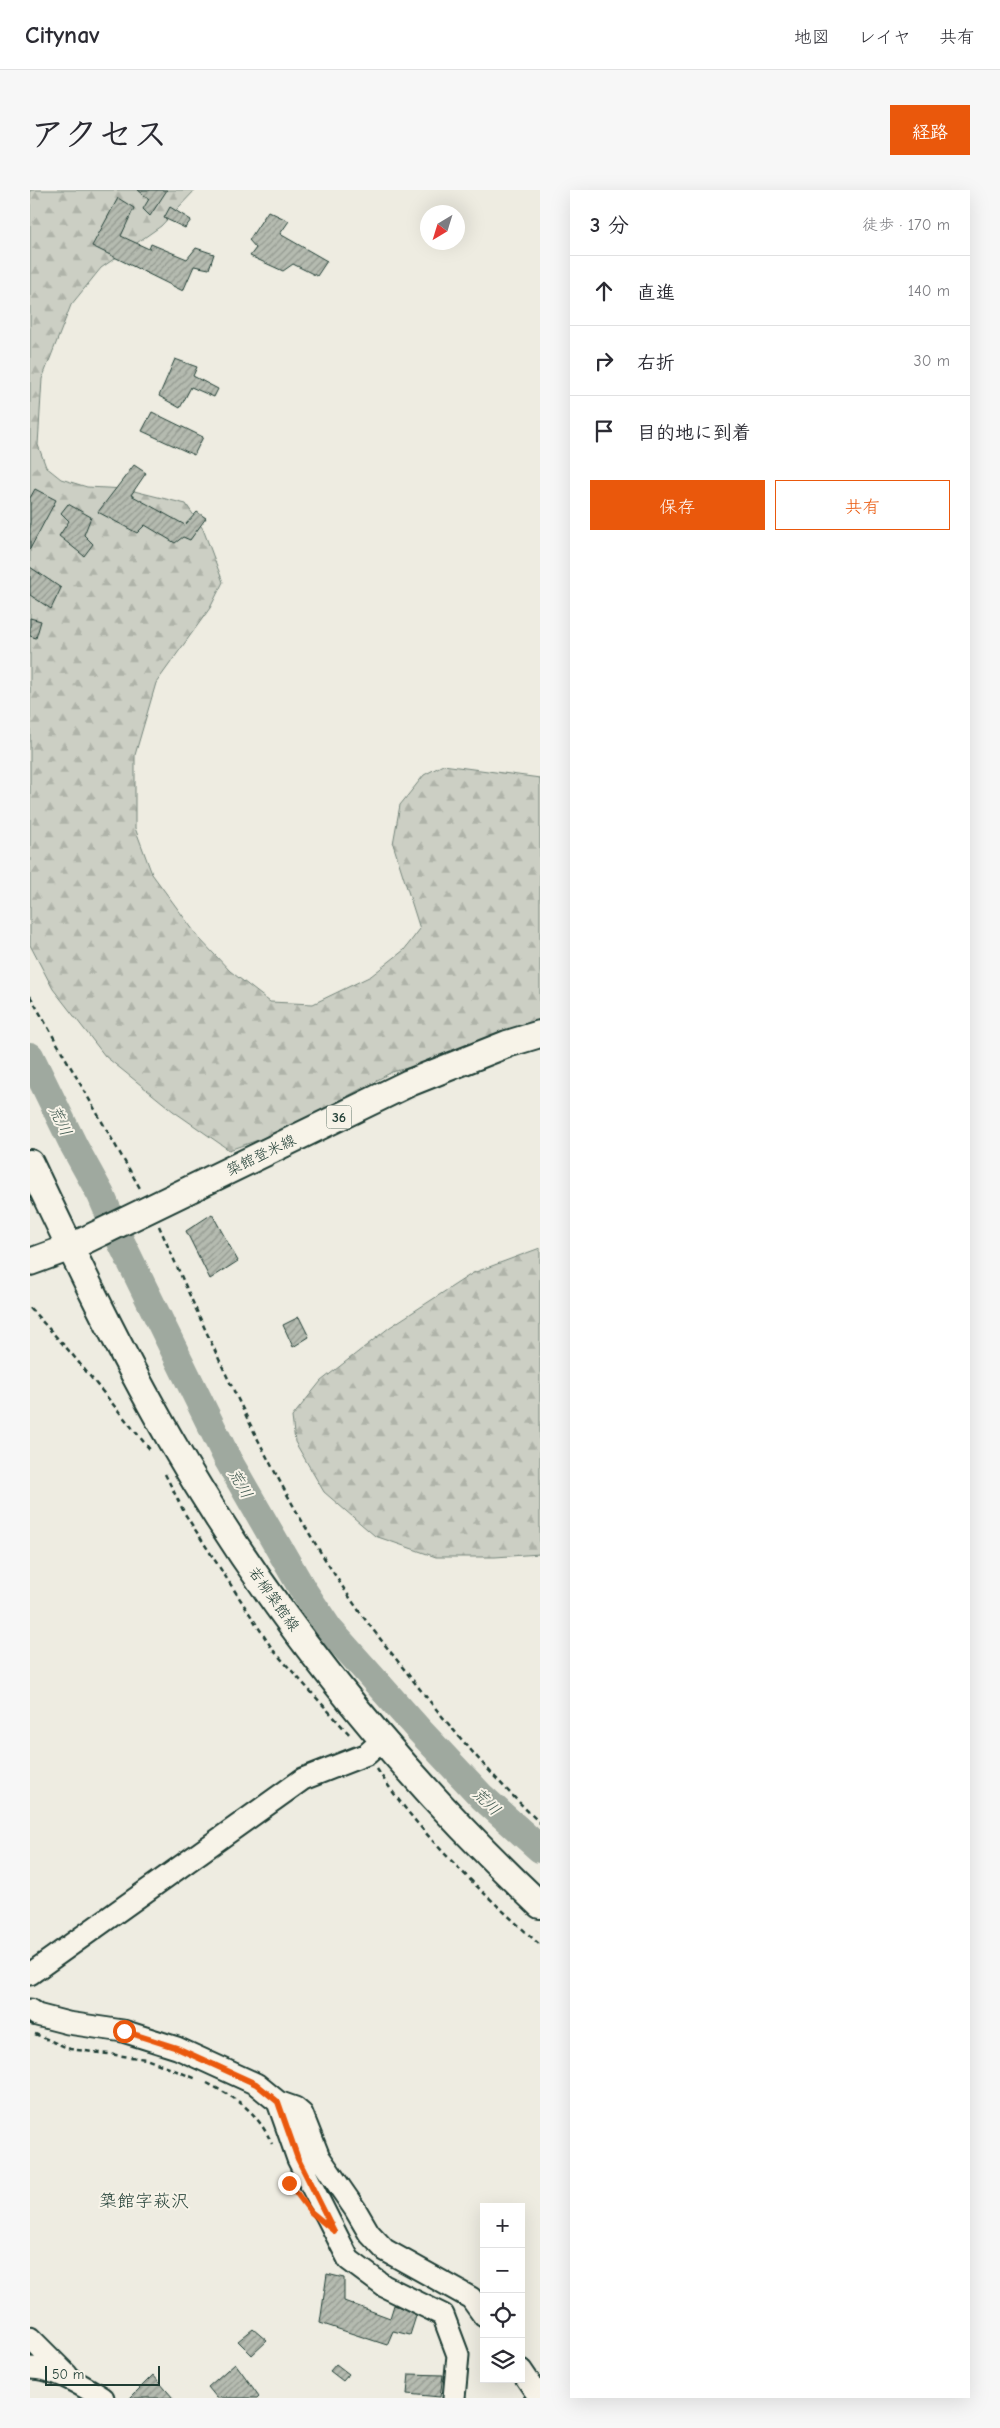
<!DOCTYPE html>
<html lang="ja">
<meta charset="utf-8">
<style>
:root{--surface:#fff;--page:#f7f7f7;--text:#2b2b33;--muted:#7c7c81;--line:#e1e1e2;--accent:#ea580c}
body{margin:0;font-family:"Comic Neue","Klee One",sans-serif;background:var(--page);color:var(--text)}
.controls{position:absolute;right:15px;bottom:15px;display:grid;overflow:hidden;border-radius:0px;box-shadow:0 5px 20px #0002}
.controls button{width:45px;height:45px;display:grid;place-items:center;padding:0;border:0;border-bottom:1px solid var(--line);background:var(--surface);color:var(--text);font:25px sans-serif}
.compass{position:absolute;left:390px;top:15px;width:45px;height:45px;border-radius:50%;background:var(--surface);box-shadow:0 5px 20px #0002;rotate:218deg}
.scale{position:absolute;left:15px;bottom:12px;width:115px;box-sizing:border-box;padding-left:5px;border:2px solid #1f3d34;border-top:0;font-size:14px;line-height:18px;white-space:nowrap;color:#1f3d34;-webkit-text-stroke:4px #f7f3e8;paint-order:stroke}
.stop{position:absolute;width:15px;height:15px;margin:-11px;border:4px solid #ea580c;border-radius:50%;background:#fff}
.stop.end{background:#ea580c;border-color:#fff;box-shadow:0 1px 5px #0008}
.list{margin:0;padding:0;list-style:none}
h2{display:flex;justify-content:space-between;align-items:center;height:65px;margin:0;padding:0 20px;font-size:21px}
h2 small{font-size:16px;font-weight:400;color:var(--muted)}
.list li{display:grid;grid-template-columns:32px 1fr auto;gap:15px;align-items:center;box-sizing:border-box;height:70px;padding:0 20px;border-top:1px solid var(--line)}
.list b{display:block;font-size:19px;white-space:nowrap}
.list em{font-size:16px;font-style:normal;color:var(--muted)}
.actions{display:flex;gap:10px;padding:15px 20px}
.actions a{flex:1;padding:11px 0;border:1px solid var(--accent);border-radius:0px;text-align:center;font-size:18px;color:var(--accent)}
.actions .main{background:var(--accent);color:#fff}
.icon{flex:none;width:28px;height:28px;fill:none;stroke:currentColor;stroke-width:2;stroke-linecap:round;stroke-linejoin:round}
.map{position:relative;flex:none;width:510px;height:2208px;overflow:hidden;border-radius:0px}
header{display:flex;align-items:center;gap:30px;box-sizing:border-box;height:70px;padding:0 25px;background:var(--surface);border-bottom:1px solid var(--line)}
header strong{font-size:24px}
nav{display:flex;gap:28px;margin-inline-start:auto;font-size:18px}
.intro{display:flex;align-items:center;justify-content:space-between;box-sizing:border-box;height:120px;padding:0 30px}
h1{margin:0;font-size:35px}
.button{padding:12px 22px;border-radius:0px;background:var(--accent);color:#fff;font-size:18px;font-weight:700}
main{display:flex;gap:30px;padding:0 30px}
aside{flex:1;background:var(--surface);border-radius:0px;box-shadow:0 5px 20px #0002}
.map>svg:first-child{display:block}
</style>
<header>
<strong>Citynav</strong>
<nav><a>地図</a><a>レイヤ</a><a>共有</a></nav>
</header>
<div class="intro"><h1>アクセス</h1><a class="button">経路</a></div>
<main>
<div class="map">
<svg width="510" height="2208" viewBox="0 0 510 2208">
<defs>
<pattern id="forest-firs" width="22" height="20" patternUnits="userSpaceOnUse" patternTransform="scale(1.25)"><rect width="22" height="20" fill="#cccfc4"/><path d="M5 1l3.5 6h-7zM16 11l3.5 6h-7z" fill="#afb3a9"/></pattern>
<pattern id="building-hatch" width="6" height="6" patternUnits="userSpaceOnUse" patternTransform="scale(1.25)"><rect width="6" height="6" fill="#b5bbb0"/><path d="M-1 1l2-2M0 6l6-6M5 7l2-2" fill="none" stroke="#939990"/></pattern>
</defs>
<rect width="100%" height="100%" fill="#eeece1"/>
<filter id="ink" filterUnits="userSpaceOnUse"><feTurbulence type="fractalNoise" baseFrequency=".02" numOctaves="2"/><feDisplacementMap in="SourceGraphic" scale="10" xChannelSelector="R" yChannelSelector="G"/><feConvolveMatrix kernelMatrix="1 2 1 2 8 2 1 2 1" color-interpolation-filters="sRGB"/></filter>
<g filter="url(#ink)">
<path fill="url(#forest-firs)" stroke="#76867c" d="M 0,0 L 165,0 L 131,36 L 71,78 L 41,115 L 12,189 L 8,255 L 16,277 L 31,289 L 57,297 L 96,299 L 156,314 L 173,339 L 193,392 L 180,418 L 126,493 L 105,565 L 105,638 L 122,684 L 169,748 L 200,781 L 240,812 L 283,814 L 341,786 L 374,760 L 390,739 L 363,654 L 370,615 L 394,585 L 413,575 L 510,588 L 510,834 L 408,870 L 362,882 L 292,920 L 231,949 L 199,960 L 143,921 L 75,866 L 23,799 L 0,755 Z
M 510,1058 L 510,1364 L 465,1367 L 406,1367 L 345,1346 L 294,1302 L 265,1252 L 262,1227 L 291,1191 L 360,1137 L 443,1083 Z"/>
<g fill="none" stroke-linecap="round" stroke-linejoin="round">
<path stroke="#9fa99f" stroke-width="28" d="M 0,866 L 44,956 L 71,1005 L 91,1052 L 198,1270 L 273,1400 L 299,1439 L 389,1540 L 452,1607 L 510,1659"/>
</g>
<path fill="url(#building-hatch)" stroke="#1f3d34" d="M 108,0 L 137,0 L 120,26 L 113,19 L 119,9 Z
M 88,8 L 104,18 L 91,46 L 119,59 L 121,54 L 157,69 L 166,58 L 184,64 L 179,79 L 164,76 L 153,101 L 62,56 Z
M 140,17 L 161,30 L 155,38 L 134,28 Z
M 238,21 L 259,31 L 250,44 L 297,71 L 287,86 L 263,74 L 253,81 L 220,66 L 226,58 L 219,50 Z
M 145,169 L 167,177 L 163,186 L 188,199 L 184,207 L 161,197 L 150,218 L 129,206 Z
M 122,222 L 173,247 L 164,265 L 112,241 Z
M 104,275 L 116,283 L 101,305 L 155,335 L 167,322 L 176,328 L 160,350 L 153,347 L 145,353 L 115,335 L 107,343 L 68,322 Z
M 5,299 L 26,310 L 0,359 L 0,308 Z
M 38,314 L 61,327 L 54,345 L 63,354 L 54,366 L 29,346 L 39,331 L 31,323 Z
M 0,377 L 31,398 L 21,419 L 0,405 Z
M 0,428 L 11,431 L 6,448 L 0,446 Z
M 182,1024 L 208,1071 L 180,1089 L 156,1041 Z
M 269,1127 L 279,1147 L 263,1157 L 253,1135 Z
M 297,2084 L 314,2088 L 314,2111 L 360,2128 L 364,2115 L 387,2123 L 380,2145 L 363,2141 L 357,2155 L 290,2133 Z
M 223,2139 L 237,2151 L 222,2165 L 208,2151 Z
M 205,2173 L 229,2206 L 227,2208 L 187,2208 L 178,2197 Z
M 306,2174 L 319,2184 L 313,2191 L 300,2181 Z
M 379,2184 L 413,2185 L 410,2207 L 377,2204 Z
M 123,2185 L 143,2208 L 100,2208 Z"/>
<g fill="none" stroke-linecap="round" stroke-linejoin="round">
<defs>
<path id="minor" d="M 0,1784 L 273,1589 L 337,1564 L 353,1550
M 0,1820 L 7,1825 L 38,1833 L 93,1841 L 147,1858 L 226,1894 L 248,1912 L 265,1918 L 272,1924 L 289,1967 L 325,2019 L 339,2043 L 355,2060 L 441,2108 L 454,2126
M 248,1912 L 268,1969 L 319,2070 L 354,2096 L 413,2125 L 428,2165 L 424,2208
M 0,2148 L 37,2185
M 0,2178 C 26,2178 51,2195 73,2208
M 491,2180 L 510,2208"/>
<path id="major" d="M 0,973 C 44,1066 89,1160 140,1249 C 239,1421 366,1579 510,1715
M 0,1072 L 41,1057 L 379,893 L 477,854 L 510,844"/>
</defs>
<use href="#minor" stroke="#1f3d34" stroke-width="25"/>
<use href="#major" stroke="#1f3d34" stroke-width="30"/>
<path stroke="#1f3d34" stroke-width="2.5" stroke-dasharray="5 4" stroke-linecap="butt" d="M 0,806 L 111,1000
M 129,1036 C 187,1167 246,1302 329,1421 C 342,1439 356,1456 370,1474 C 414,1530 459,1584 510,1633
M 0,1118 L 41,1163 L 122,1262
M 135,1284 L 155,1324 L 243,1460 L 320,1545
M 347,1579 C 391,1647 451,1701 510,1755
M 5,1844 L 40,1859 L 116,1869 L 167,1889
M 177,1893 C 208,1909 227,1921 242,1954"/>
<use href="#minor" stroke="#f7f3e8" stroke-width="21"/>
<use href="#major" stroke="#f7f3e8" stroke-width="26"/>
</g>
</g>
<g fill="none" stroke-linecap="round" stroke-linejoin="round" filter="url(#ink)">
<path stroke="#ea580c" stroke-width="6" d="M 94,1841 L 147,1858 L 226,1894 L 248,1912 L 268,1969 L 304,2041 L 281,2022 L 259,1993"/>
</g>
<g text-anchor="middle" stroke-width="4" stroke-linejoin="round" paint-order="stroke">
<rect fill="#f7f3e8" stroke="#60746a" stroke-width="1" x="296.5" y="915.5" width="25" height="23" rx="4"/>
<g font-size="14" font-weight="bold" fill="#1f3d34">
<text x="309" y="932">36</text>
</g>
<g font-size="15" fill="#1f3d34" stroke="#f7f3e8">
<text transform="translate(231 965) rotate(-26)" y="5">築館登米線</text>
<text transform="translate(244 1409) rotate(54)" y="5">若柳築館線</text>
</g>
<g font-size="16" font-style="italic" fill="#3f584f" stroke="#f7f3e8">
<text transform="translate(31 930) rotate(64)" y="6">荒川</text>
<text transform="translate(211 1293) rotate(60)" y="6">荒川</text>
<text transform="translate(457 1611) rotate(44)" y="6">荒川</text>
</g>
<g font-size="18" fill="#1f3d34" stroke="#f7f3e8">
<text x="114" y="2017">築館字萩沢</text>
</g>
</g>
</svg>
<div class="controls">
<button>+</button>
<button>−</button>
<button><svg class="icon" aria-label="locate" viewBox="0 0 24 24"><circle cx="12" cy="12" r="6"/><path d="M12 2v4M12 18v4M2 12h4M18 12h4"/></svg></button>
<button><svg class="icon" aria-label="layers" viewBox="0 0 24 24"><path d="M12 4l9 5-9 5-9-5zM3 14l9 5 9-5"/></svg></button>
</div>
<svg class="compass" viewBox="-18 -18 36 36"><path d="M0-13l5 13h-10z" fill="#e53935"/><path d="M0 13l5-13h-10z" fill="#7c7c81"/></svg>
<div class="scale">50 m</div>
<div class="stop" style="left:94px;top:1841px"></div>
<div class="stop end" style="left:259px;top:1993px"></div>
</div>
<aside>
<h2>3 分<small>徒歩 · 170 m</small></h2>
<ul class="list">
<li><svg class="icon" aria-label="ahead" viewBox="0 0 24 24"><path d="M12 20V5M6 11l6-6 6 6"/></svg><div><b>直進</b></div><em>140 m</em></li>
<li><svg class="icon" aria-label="right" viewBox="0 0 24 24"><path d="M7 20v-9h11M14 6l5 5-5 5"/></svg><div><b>右折</b></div><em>30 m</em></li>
<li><svg class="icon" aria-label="arrive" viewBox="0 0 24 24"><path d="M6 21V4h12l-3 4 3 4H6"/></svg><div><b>目的地に到着</b></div></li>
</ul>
<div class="actions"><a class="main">保存</a><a>共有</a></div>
</aside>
</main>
